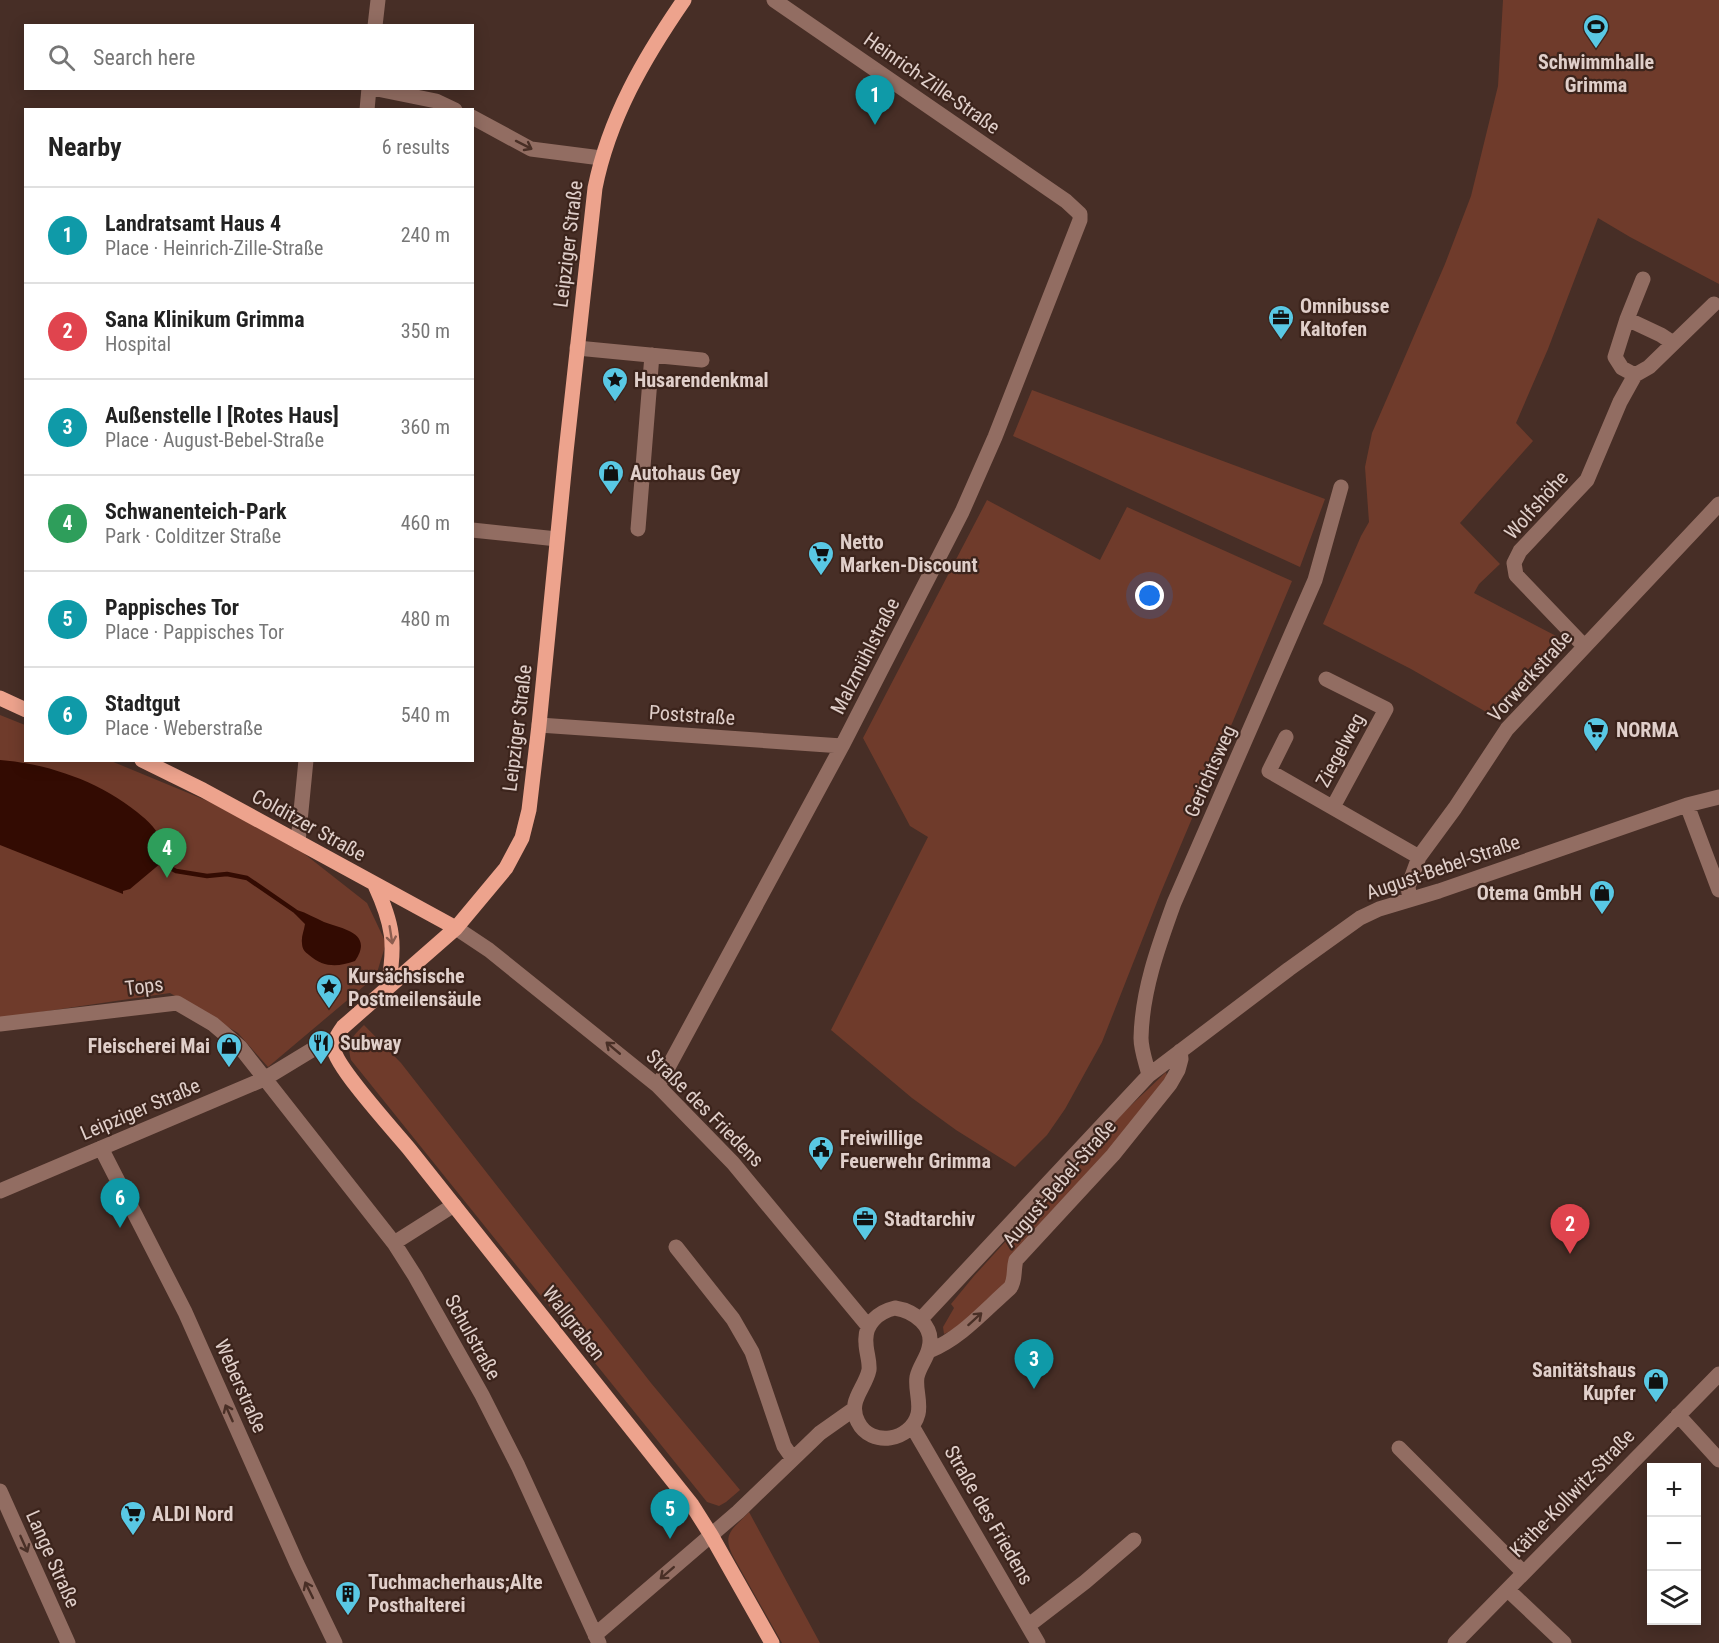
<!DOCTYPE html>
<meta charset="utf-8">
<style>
:root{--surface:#fff;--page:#f6f6f6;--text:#222;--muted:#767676;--line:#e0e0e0;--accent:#3b6d79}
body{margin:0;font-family:"Roboto Condensed",sans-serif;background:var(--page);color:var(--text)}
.controls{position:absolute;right:18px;bottom:18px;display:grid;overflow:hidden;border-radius:0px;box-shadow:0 3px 15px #0003}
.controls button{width:54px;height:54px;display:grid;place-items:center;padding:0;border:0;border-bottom:2px solid var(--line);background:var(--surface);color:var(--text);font:30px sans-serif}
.you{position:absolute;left:1150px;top:596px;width:21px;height:21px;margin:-15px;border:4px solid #fff;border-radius:50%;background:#1a73e8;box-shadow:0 0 0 9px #1a73e833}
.badge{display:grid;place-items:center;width:39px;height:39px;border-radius:50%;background:var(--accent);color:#fff;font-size:20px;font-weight:700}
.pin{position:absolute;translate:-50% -50px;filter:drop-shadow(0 2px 3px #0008)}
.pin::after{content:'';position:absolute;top:32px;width:21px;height:18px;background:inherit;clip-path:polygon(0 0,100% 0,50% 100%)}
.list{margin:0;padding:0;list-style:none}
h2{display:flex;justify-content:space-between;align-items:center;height:78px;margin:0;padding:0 24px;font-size:26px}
h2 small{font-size:20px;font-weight:400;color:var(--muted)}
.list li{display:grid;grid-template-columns:39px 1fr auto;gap:18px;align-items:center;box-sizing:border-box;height:96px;padding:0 24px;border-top:2px solid var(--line)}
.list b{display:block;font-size:22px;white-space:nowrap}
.list p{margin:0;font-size:20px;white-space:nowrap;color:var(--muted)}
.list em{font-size:20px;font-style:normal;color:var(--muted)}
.icon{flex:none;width:33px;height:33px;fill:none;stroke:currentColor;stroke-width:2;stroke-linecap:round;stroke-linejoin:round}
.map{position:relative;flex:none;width:1719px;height:1643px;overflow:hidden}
.search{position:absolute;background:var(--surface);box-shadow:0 3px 15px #0003;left:24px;top:24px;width:450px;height:66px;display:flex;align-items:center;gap:15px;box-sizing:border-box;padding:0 21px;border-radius:0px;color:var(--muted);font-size:22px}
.panel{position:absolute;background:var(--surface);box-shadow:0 3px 15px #0003;left:24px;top:108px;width:450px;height:654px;border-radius:0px}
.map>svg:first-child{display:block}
</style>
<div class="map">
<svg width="1719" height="1643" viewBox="0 0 1719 1643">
<rect width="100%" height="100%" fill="#472e26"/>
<path fill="#6f3b2b" d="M 1503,0 L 1719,0 L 1719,284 L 1630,237 L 1598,218 L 1548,349 L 1516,423 L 1533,441 L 1460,523 L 1500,564 L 1479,584 L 1474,593 L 1558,637 L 1488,713 L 1411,669 L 1323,624 L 1361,536 L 1369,522 L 1365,467 L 1372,433 L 1445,264 L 1471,196 L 1498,86 Z
M 1032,390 L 1325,499 L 1300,567 L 1013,436 Z
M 987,500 L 1100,560 L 1127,507 L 1292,581 L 1161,892 L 1102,1042 L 1065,1109 L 1047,1135 L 1015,1167 L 956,1130 L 912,1098 L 831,1030 L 928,837 L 910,826 L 863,738 Z
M 0,715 L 25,725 L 26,760 L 111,761 L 210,802 L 302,852 L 367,903 L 386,943 L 376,976 L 268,1067 L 238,1033 L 170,993 L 0,1018 Z
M 364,1025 L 401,1063 L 651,1383 L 740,1490 L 726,1502 L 719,1506 L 707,1502 L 351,1060 C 346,1042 352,1037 364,1025 Z
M 1166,1072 L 1167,1076 L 1128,1128 L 1008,1261 L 1008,1282 L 955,1329 L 944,1334 L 943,1327 L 954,1308 L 951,1304 L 974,1276 L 1123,1113 Z
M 749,1512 L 820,1643 L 782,1643 L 734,1558 C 721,1534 732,1530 749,1512 Z"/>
<path fill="#330b02" d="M 0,760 C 49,764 98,781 137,812 C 147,820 160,831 162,845 C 163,850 162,857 161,863 L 130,889 L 123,891 L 123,894 L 0,845 Z
M 297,910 C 307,913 315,918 324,922 C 343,929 374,933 355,961 C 338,967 324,968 309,955 C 305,952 302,949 302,943 C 301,937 304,931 305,924 L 294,913 Z"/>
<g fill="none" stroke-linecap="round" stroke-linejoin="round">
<path stroke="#330b02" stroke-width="4.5" d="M 161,863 L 176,871 L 207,876 L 227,874 L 247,878 L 295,911"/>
<path stroke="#926d62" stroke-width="15" d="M 375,26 L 378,0
M 372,88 L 436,101 L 455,110
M 367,110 L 369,88
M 472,117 L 531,149 L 601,158
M 1627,319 L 1643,279
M 577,348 L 702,360
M 1635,375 L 1622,368 L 1615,357 L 1627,319 L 1661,335 L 1673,343
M 638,529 L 652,355
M 472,530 L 557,539
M 1584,646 L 1516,575 L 1514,563 L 1520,551 L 1587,480 L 1620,402 L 1635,375 L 1649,367 L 1714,304
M 1326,679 L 1386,709 L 1333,807
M 539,725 L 842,746
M 1286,737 L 1269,771 L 1419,857
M 1687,805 L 1719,890
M 298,842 L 306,760
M 1410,899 L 1408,887 L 1419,857 L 1455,808 L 1507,729 L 1719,504
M 456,928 L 489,950 L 658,1086 L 733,1163 L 868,1326
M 0,1024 L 177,1003 L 213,1024 L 240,1047 L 394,1243 L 415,1276 L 482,1395 L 518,1466 L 599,1643
M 1149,1075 C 1146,1063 1141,1050 1141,1038 C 1142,991 1158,947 1174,903 L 1315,580 L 1341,487
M 658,1086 L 842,746 L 962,512 L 995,437 L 1080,220 L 1080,214 L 1066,201 L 774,0
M 101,1148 L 185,1312 L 297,1564 L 335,1643
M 0,1191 L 264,1079 L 320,1045 L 335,1040
M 394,1243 L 454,1205
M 676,1247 L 733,1319 L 752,1352 L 784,1446 L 793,1459
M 895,1308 C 914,1311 935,1326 929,1348 C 927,1358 919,1367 917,1377 C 915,1389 921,1402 918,1414 C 911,1441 871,1448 858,1422 C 847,1401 865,1389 869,1370 C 870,1361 866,1352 866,1343 C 864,1324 878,1312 895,1308 Z
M 921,1319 L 1149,1075 L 1289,969 L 1360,918 L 1379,909 L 1439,891 L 1687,805 L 1719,797
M 929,1351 C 960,1339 985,1310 1010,1288 C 1016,1280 1013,1270 1016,1260 L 1113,1155 L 1170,1084 L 1178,1070 L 1181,1059 L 1180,1051
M 1678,1415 L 1719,1460
M 912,1426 L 1038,1643
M 1399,1448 L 1524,1573
M 0,1491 L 68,1643
M 1508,1590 L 1564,1643
M 1029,1625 L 1085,1582 L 1134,1540
M 595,1635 L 738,1512 L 820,1433 L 854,1409
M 1455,1643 L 1719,1374"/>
<path stroke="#eda38d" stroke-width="15" d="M 684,0 C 644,58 609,118 595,188 L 566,452 L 539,725 L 529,810 L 522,838 L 506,868 L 456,928 L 343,1027 C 338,1034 334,1040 334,1049 C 335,1066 396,1133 410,1150 L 692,1505 L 711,1535 L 772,1643
M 0,698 L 26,710
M 142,760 L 203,790 L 456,928
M 375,885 C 393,924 396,944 388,986"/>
</g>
<defs><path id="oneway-shaft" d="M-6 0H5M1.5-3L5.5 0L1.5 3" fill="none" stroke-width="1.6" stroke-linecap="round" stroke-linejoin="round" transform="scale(1.5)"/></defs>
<g stroke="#492f26">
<use href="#oneway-shaft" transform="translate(524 145) rotate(27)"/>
<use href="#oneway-shaft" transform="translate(613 1048) rotate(-140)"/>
<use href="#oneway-shaft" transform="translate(975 1319) rotate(-42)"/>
<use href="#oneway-shaft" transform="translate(229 1413) rotate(-114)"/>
<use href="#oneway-shaft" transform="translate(24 1544) rotate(66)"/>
<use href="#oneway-shaft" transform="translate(667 1573) rotate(139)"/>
<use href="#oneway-shaft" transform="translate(309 1590) rotate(-116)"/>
</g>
<use stroke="#8c5d4f" href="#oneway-shaft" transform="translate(391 935) rotate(81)"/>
<defs>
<symbol id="stadium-pin" viewBox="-11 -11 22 30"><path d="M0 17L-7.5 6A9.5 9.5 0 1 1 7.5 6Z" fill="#59c8e4" stroke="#3c241c"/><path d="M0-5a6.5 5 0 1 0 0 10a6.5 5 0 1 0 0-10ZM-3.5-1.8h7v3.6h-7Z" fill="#111"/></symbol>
<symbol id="office-pin" viewBox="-11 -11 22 30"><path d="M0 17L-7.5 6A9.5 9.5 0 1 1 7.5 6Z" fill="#59c8e4" stroke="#3c241c"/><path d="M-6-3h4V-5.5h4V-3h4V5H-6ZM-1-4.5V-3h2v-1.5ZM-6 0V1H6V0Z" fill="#111"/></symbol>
<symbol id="sight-pin" viewBox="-11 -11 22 30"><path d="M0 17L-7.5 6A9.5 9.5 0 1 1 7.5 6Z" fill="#59c8e4" stroke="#3c241c"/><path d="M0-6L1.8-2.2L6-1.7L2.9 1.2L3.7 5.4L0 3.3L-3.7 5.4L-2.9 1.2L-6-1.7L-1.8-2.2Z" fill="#111"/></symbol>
<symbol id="shop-pin" viewBox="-11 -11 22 30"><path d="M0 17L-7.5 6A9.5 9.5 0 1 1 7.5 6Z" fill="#59c8e4" stroke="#3c241c"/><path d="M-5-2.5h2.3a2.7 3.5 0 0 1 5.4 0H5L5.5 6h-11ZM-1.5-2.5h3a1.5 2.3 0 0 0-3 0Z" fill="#111"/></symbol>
<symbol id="supermarket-pin" viewBox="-11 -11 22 30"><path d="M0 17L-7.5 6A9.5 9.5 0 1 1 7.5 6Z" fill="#59c8e4" stroke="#3c241c"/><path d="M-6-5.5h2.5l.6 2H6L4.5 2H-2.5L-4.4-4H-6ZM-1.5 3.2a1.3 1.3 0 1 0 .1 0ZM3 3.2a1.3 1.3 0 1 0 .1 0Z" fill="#111"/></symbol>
<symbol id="restaurant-pin" viewBox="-11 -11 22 30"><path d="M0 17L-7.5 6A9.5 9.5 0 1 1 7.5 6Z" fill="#59c8e4" stroke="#3c241c"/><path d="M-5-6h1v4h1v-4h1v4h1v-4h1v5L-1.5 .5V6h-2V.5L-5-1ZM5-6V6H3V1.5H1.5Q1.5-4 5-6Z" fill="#111"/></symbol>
<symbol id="civic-pin" viewBox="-11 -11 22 30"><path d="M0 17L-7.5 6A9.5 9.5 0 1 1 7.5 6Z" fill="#59c8e4" stroke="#3c241c"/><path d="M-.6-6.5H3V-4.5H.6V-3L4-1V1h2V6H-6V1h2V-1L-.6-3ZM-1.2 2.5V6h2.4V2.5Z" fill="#111"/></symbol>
<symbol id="building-pin" viewBox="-11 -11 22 30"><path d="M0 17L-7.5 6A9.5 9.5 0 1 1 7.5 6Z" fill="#59c8e4" stroke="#3c241c"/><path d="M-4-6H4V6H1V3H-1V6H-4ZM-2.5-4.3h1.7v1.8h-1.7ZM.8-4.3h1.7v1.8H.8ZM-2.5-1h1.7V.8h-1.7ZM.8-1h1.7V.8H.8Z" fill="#111"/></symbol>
</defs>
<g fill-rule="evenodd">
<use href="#stadium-pin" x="1581" y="12" width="30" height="40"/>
<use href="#office-pin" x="1266" y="303" width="30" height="40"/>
<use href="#sight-pin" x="600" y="365" width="30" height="40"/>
<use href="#shop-pin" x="596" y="458" width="30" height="40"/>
<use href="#supermarket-pin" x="806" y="539" width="30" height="40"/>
<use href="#supermarket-pin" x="1581" y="715" width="30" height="40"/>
<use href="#shop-pin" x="1587" y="878" width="30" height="40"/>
<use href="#sight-pin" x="314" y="972" width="30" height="40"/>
<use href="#restaurant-pin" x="306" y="1028" width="30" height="40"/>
<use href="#shop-pin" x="214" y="1031" width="30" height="40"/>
<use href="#civic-pin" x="806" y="1134" width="30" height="40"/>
<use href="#office-pin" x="850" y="1204" width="30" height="40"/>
<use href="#shop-pin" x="1641" y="1366" width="30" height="40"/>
<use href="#supermarket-pin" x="118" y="1499" width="30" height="40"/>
<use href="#building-pin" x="333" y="1579" width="30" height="40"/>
</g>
<g text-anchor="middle" stroke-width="4.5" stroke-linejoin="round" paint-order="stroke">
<g font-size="20" font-weight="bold" fill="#e0cfca" stroke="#3c241c" text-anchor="start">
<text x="1596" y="69" text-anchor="middle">Schwimmhalle<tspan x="1596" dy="23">Grimma</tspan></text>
<text x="1300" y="313">Omnibusse<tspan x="1300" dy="23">Kaltofen</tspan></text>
<text x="634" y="387">Husarendenkmal</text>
<text x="630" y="480">Autohaus Gey</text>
<text x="840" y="549">Netto<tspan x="840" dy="23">Marken-Discount</tspan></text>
<text x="1616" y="737">NORMA</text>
<text x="1582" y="900" text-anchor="end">Otema GmbH</text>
<text x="348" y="983">Kursächsische<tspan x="348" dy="23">Postmeilensäule</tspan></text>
<text x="340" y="1050">Subway</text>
<text x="210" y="1053" text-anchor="end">Fleischerei Mai</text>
<text x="840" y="1145">Freiwillige<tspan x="840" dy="23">Feuerwehr Grimma</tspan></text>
<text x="884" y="1226">Stadtarchiv</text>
<text x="1636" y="1377" text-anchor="end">Sanitätshaus<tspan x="1636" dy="23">Kupfer</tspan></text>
<text x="152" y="1521">ALDI Nord</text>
<text x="368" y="1589">Tuchmacherhaus;Alte<tspan x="368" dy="23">Posthalterei</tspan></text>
</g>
<g font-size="20" fill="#e0cfca" stroke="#3c241c">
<text transform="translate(932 83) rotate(35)" y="7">Heinrich-Zille-Straße</text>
<text transform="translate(568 244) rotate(-83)" y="7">Leipziger Straße</text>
<text transform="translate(1536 505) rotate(-48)" y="7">Wolfshöhe</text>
<text transform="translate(865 656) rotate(-63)" y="7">Malzmühlstraße</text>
<text transform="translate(1530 676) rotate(-48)" y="7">Vorwerkstraße</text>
<text transform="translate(692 715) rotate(4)" y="7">Poststraße</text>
<text transform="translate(517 728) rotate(-83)" y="7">Leipziger Straße</text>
<text transform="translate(1340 750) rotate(-62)" y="7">Ziegelweg</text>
<text transform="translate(1210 771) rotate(-66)" y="7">Gerichtsweg</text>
<text transform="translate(309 825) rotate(29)" y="7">Colditzer Straße</text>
<text transform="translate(1443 867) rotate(-19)" y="7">August-Bebel-Straße</text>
<text transform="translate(144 986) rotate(-7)" y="7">Tops</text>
<text transform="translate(705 1108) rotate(45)" y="7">Straße des Friedens</text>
<text transform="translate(140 1109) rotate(-23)" y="7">Leipziger Straße</text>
<text transform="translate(1059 1183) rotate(-49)" y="7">August-Bebel-Straße</text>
<text transform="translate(574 1323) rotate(52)" y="7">Wallgraben</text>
<text transform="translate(473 1337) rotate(61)" y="7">Schulstraße</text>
<text transform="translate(241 1386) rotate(66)" y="7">Weberstraße</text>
<text transform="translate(1572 1493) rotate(-46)" y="7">Käthe-Kollwitz-Straße</text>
<text transform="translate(989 1515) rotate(60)" y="7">Straße des Friedens</text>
<text transform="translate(53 1559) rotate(66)" y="7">Lange Straße</text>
</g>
</g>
</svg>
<div class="controls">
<button>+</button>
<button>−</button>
<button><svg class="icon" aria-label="layers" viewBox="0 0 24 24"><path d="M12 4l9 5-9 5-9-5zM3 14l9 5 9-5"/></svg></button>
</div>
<div class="you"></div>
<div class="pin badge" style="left:875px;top:125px;background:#0f9aa8">1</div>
<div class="pin badge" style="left:1570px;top:1254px;background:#e0444e">2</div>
<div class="pin badge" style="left:1034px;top:1389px;background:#0f9aa8">3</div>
<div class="pin badge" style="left:167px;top:878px;background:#2e9e5b">4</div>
<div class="pin badge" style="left:670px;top:1539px;background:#0f9aa8">5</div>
<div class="pin badge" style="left:120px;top:1228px;background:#0f9aa8">6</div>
<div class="search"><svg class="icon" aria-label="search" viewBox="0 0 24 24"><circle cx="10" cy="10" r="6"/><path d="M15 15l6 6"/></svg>Search here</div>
<section class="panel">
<h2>Nearby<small>6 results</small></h2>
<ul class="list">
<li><span class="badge" style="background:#0f9aa8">1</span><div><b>Landratsamt Haus 4</b><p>Place · Heinrich-Zille-Straße</p></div><em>240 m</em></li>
<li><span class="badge" style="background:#e0444e">2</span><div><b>Sana Klinikum Grimma</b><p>Hospital</p></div><em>350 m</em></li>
<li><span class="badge" style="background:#0f9aa8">3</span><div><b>Außenstelle l [Rotes Haus]</b><p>Place · August-Bebel-Straße</p></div><em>360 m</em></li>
<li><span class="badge" style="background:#2e9e5b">4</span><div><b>Schwanenteich-Park</b><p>Park · Colditzer Straße</p></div><em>460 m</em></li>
<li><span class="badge" style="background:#0f9aa8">5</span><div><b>Pappisches Tor</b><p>Place · Pappisches Tor</p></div><em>480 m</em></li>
<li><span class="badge" style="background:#0f9aa8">6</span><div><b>Stadtgut</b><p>Place · Weberstraße</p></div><em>540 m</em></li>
</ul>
</section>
</div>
